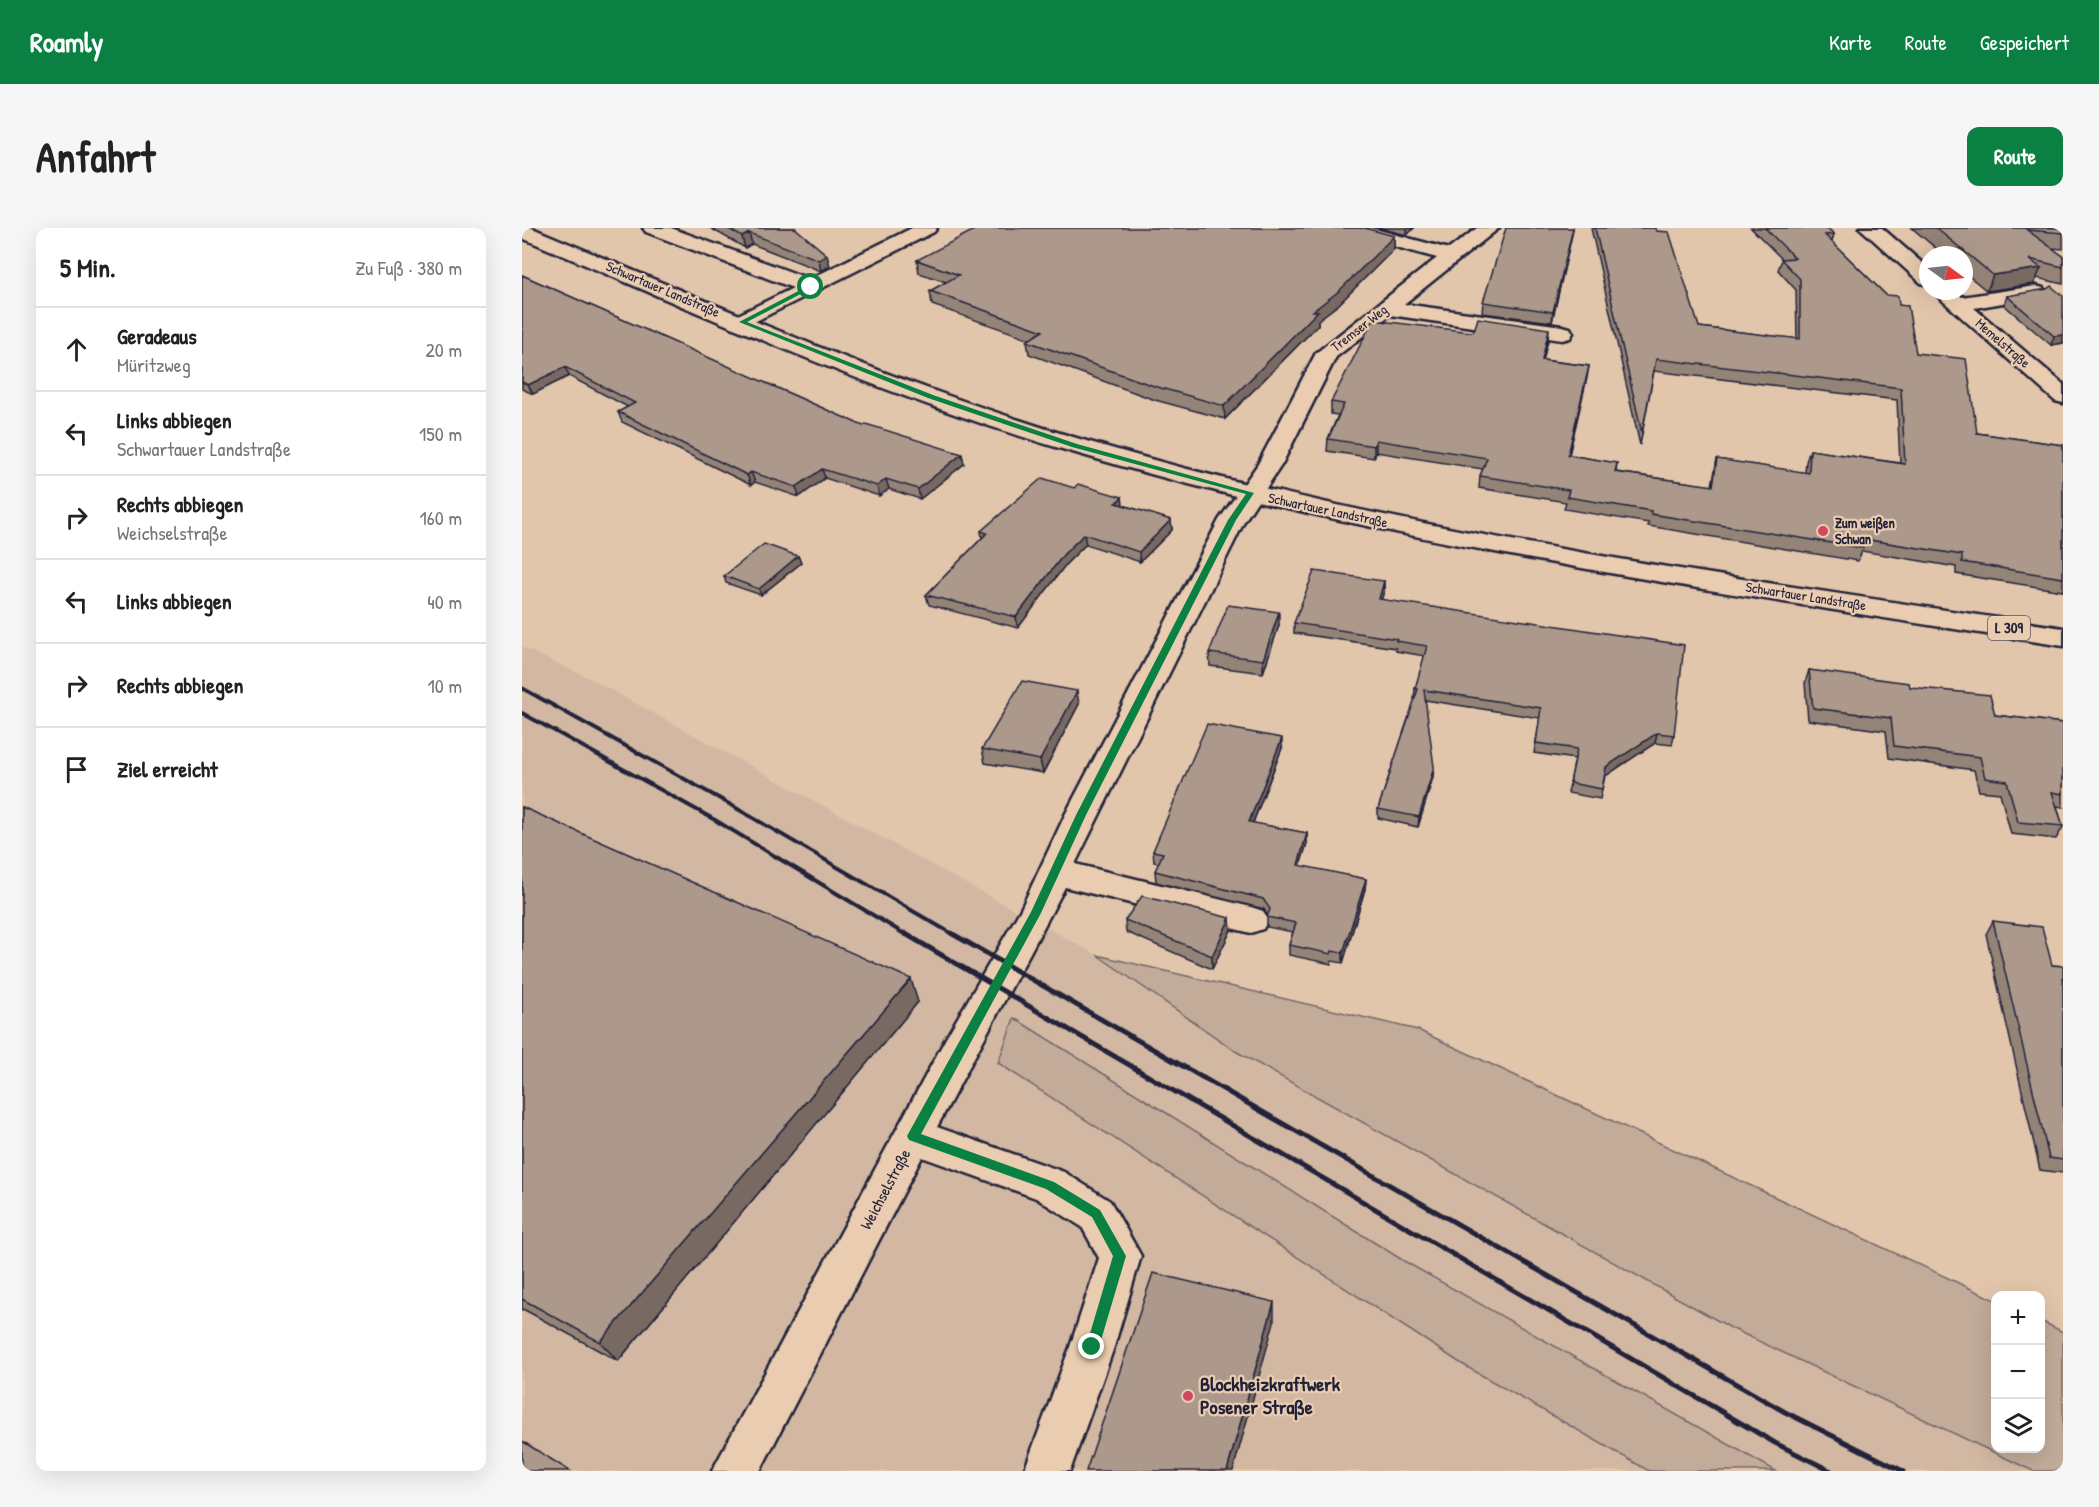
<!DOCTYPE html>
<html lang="de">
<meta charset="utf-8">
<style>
:root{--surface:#fff;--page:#f6f6f6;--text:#222;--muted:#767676;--line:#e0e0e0;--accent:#0b8043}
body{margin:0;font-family:"Patrick Hand",sans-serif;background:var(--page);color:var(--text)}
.controls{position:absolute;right:18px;bottom:18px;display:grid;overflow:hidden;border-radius:12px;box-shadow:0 6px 24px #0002}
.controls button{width:54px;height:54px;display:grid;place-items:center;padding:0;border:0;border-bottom:2px solid var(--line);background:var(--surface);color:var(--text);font:30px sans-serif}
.compass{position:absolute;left:1397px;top:18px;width:54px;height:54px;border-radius:50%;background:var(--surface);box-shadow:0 6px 24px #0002;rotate:105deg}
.stop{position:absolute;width:18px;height:18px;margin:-14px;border:4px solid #0b8043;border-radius:50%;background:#fff}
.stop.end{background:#0b8043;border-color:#fff;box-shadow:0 2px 6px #0008}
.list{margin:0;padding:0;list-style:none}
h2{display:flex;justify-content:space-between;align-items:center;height:78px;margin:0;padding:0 24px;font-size:26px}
h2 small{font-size:20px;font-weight:400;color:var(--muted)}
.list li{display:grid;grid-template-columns:39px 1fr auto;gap:18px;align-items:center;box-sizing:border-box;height:84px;padding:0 24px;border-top:2px solid var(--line)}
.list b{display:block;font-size:22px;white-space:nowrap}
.list p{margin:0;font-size:20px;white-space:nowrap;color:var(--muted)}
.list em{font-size:20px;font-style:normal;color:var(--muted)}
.icon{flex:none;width:33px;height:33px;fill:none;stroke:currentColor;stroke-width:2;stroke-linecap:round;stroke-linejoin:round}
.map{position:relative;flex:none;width:1541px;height:1243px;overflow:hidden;border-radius:12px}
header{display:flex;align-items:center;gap:36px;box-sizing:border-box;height:84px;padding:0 30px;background:var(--accent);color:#fff}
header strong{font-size:28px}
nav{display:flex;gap:33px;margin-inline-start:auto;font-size:21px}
.intro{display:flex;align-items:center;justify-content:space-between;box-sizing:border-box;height:144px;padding:0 36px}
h1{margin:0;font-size:42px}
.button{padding:15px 27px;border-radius:12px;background:var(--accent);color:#fff;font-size:21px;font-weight:700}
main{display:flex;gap:36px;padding:0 36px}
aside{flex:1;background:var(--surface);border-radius:12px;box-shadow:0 6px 24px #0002}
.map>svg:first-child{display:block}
</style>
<header>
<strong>Roamly</strong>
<nav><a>Karte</a><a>Route</a><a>Gespeichert</a></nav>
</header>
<div class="intro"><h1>Anfahrt</h1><a class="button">Route</a></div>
<main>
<aside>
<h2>5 Min.<small>Zu Fuß · 380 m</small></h2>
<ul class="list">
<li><svg class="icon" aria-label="ahead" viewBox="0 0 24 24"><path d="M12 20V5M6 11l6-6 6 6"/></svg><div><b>Geradeaus</b><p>Müritzweg</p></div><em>20 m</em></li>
<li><svg class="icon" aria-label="left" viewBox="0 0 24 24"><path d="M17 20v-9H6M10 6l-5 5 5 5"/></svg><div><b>Links abbiegen</b><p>Schwartauer Landstraße</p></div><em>150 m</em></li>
<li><svg class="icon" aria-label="right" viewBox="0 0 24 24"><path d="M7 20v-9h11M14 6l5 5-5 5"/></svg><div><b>Rechts abbiegen</b><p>Weichselstraße</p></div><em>160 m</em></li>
<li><svg class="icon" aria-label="left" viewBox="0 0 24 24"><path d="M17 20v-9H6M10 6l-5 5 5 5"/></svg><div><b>Links abbiegen</b></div><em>40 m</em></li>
<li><svg class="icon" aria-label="right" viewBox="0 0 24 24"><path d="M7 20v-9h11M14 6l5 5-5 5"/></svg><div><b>Rechts abbiegen</b></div><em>10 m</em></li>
<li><svg class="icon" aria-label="arrive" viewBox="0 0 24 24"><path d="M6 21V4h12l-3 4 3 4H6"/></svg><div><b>Ziel erreicht</b></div></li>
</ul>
</aside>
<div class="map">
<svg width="1541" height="1243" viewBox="0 0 1541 1243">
<rect width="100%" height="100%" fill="#e2c6ab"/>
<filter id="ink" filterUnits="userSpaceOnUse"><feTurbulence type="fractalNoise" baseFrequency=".0167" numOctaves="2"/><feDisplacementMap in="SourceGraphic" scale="12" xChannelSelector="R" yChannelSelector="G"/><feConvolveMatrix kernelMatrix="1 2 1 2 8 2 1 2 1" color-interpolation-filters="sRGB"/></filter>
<g filter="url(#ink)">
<path fill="#d2b8a2" d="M 0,419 L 71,452 L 575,727 L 896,802 L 1474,1220 L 1518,1220 L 1541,1243 L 0,1243 Z"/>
<path fill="#c2ab99" stroke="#72666a" stroke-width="1.5" d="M 575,727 L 896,802 L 1473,1072 L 1474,1220 L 1518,1220 L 1519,1093 L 1541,1104 L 1541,1243 L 1511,1243 L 1209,1100 L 715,824 Z
M 492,790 L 882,1033 L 1254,1243 L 1127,1243 L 940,1136 L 476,835 Z"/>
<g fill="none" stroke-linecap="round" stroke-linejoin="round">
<defs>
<path id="minor" d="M 121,0 L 149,0 L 288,51 L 390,0 L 415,0 L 412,4 L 220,100 L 212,99 L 209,94 L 212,89 L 271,60 L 124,4 Z
M 816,0 L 849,0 L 927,21 L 955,0 L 977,0 L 882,76 L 1040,98 L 1048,100 L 1051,105 L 1048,110 L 1040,112 L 868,87 L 814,129 L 760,236 L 723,292 L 553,636 L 729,679 L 741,683 L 746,692 L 741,701 L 729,705 L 543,659 L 415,899 L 542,944 L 588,973 L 619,1028 L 592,1119 L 548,1243 L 502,1243 L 548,1119 L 577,1030 L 560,999 L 514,970 L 400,929 L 238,1243 L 190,1243 L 424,810 L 499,681 L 543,587 L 697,292 L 736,236 L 794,125 L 915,30 L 819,4 Z
M 1338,0 L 1360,0 L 1406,40 L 1406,57 L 1399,55 Z
M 1514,58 L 1521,60 L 1525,64 L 1521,68 L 1452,80 L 1541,156 L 1541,175 L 1533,173 L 1410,63 L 1433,63 L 1440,69 Z"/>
<path id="major" d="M 0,0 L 10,0 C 192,76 372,156 561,212 C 880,307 1213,349 1541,400 L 1541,418 C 1208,365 872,319 547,223 C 359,168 180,86 0,10 Z"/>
</defs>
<use href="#minor" stroke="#22223b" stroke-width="5"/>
<use href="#major" stroke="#22223b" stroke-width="5"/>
<use href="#minor" fill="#eacdb0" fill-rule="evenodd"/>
<use href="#major" fill="#eacdb0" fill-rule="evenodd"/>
<path stroke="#22223b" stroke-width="4" d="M 0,460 L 209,577 L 432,707
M 0,485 L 193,592 L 384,707"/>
<path stroke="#22223b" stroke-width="5" d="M 382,705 L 1253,1215 L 1309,1243
M 429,705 L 1263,1184 L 1381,1243"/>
</g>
<path fill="#948478" stroke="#22223b" stroke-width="1.5" d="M 188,0 L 273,0 L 308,38 L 299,43 L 230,16 L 223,20 Z
M 857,0 L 892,0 L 885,7 Z
M 1051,0 L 1030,94 L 960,85 L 961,74 Z
M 1069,0 L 1133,0 L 1177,99 L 1275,111 L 1274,62 L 1256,42 L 1260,31 L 1229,0 L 1305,0 L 1312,6 L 1310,14 L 1364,67 L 1377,77 L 1394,125 L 1455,205 L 1541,217 L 1541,363 L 1434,346 L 1434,339 L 1340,323 L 1336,333 L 1126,298 L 1127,295 L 1042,281 L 1044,274 L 957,260 L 958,248 L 961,241 L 854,224 L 852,230 L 805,223 L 806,211 L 816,187 L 809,186 L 809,174 L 949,104 L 1026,112 L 1021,132 L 1067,138 L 1047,227 L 1095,235 L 1094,244 L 1190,258 L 1195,231 L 1283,245 L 1284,234 L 1288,222 L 1378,235 L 1375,172 L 1132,143 L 1118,217 Z
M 1390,0 L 1541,0 L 1541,21 L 1529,20 L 1541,28 L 1541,56 L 1515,50 L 1512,56 L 1465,63 L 1442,44 L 1442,27 L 1422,27 Z
M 872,8 L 872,21 L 817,76 L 796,92 L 796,97 L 703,191 L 633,172 L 507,126 L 505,113 L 508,111 L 410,77 L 408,63 L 424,54 L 397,45 L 395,32 Z
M 0,47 L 341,198 L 440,226 L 442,236 L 398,271 L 367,261 L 357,268 L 303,250 L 277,269 L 233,254 L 229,257 L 100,194 L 96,184 L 106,179 L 47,148 L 11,166 L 0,161 Z
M 1485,68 L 1541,115 L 1529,117 L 1482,77 Z
M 552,260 L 600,269 L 601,277 L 649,292 L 650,302 L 618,334 L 564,316 L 544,336 L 496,400 L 407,377 L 404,367 L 460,310 L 459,303 Z
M 276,328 L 279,335 L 239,367 L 204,355 L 202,348 Z
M 862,353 L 862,363 L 859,371 L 1152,507 L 1150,517 L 1133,515 L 1083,548 L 1078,571 L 1046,565 L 1053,531 L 1012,525 L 1018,490 L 903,472 L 911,549 L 896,599 L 856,590 L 856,581 L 893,471 L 892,471 L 893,461 L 903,428 L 874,423 L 874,420 L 772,405 L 772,395 Z
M 757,397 L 741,445 L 688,438 L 687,425 Z
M 1287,442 L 1388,459 L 1473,487 L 1541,495 L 1541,579 L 1535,578 L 1541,599 L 1534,611 L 1489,606 L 1478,565 L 1457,563 L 1452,542 L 1367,530 L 1364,503 L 1286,492 L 1283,455 Z
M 557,476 L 521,545 L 463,535 L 460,521 Z
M 760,520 L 731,595 L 785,605 L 785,615 L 778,638 L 844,651 L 843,661 L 821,735 L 810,733 L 809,736 L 767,727 L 767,717 L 771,704 L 745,699 L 745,687 L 742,681 L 634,654 L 633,643 L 637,635 L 632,634 L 631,623 Z
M 0,579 L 396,774 L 96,1133 L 1,1081 L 0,1082 Z
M 603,692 L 709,702 L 690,741 L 604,704 Z
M 1471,693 L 1530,737 L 1541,738 L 1541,945 L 1518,942 L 1464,706 Z"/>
<path fill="#786b62" stroke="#22223b" stroke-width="1.5" d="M 885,0 L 892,0 L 885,7 Z
M 1051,0 L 1050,7 L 1030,94 L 1031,84 Z
M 227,5 L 230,16 L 223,20 L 220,9 Z
M 872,8 L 872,21 L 817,76 L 796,92 L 796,97 L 703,191 L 702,178 L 791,83 Z
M 305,27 L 308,38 L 299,43 L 297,32 Z
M 1519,40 L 1512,56 L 1465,63 L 1471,47 Z
M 1027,101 L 1026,112 L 1018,144 L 1020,132 Z
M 1541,107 L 1541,115 L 1529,117 L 1532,108 Z
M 1067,138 L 1065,150 L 1044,239 L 1046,227 Z
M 43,139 L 47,148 L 11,166 L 6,157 Z
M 854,212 L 854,224 L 852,230 L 852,218 Z
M 440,226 L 442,236 L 398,271 L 396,261 Z
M 300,241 L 303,250 L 277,269 L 274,259 Z
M 229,244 L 233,254 L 229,257 L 225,247 Z
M 364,251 L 367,261 L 357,268 L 355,258 Z
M 600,269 L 601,279 L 594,275 Z
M 649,292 L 650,302 L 618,334 L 617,324 Z
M 562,306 L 564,316 L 544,336 L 496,400 L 494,389 L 542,326 Z
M 276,328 L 279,335 L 239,367 L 237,361 Z
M 862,353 L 862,363 L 857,381 L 857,371 Z
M 757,384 L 757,397 L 741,445 L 741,432 Z
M 555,463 L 557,476 L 521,545 L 518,532 Z
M 1135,505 L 1133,515 L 1082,549 L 1084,539 Z
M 760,510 L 760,520 L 727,604 L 727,594 Z
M 912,539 L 911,549 L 896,599 L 897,589 Z
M 785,605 L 785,615 L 775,648 L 776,637 Z
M 844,651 L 843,661 L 821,735 L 821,725 Z
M 708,690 L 709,702 L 690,741 L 690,728 Z
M 389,751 L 396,774 L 96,1133 L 78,1114 Z
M 752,1074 L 752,1094 L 711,1243 L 705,1243 Z"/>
<path fill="#ac998c" stroke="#22223b" stroke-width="1.5" d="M 205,0 L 273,0 L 305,27 L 297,32 L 227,5 L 220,9 Z
M 456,0 L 843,0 L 872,8 L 817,63 L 791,83 L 796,83 L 702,178 L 632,158 L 505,113 L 521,103 L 408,63 L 437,47 L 395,32 Z
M 984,0 L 1051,0 L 1031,84 L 961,74 Z
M 1073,0 L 1133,0 L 1134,3 L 1147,4 L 1177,99 L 1278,111 L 1278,51 L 1259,31 L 1273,30 L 1243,0 L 1305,0 L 1312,6 L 1303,7 L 1364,67 L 1376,68 L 1377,77 L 1386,78 L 1394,125 L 1444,131 L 1455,205 L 1541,217 L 1541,350 L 1440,334 L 1440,327 L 1341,311 L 1341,320 L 1129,286 L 1129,283 L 1045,269 L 1047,262 L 958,248 L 965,230 L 854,212 L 852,218 L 806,211 L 822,176 L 809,174 L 851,92 L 949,104 L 952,103 L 956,90 L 1027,101 L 1020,132 L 1067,138 L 1046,227 L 1095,235 L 1093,244 L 1191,258 L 1195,231 L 1287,245 L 1288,222 L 1383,236 L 1379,160 L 1289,149 L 1134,131 L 1120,205 Z
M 1414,0 L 1541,0 L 1541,5 L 1505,2 L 1541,28 L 1541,39 L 1507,31 L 1519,40 L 1471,47 Z
M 0,47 L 341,198 L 344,196 L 440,226 L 396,261 L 364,251 L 355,258 L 300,241 L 274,259 L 229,244 L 225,247 L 96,184 L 113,175 L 43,139 L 6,157 L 0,154 Z
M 1529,58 L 1541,68 L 1541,107 L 1532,108 L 1485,68 L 1525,61 Z
M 520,250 L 552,260 L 556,256 L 600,269 L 594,275 L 649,292 L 617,324 L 562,306 L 542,326 L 494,389 L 404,367 L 465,305 L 459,303 Z
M 242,316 L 276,328 L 237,361 L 202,348 Z
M 792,343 L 862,353 L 857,371 L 1162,417 L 1152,507 L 1135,505 L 1084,539 L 1080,561 L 1048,555 L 1055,521 L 1014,515 L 1019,480 L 902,462 L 912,539 L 897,589 L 856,581 L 896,461 L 893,461 L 905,418 L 874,413 L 875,411 L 772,395 Z
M 706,377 L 757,384 L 741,432 L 687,425 Z
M 1287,442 L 1387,455 L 1388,459 L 1468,467 L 1473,487 L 1541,495 L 1541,566 L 1530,564 L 1541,598 L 1496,594 L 1485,553 L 1463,550 L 1458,529 L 1372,518 L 1369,490 L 1291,480 Z
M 500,453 L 555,463 L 518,532 L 460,521 Z
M 685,496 L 760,510 L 727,594 L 785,605 L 776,637 L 844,651 L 821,725 L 810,723 L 809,726 L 767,717 L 774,695 L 745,689 L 748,681 L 741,671 L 633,643 L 641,625 L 631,623 Z
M 0,579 L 389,751 L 78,1114 L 0,1071 Z
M 620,668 L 708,690 L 690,728 L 603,692 Z
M 1471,693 L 1520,699 L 1530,737 L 1541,738 L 1541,932 L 1527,930 Z
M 631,1045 L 752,1074 L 705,1243 L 564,1243 Z
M 0,1213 L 48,1243 L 0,1243 Z"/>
</g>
<path fill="#0b8043" d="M 286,58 L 292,59 L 225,94 L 411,167 L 555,216 L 732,265 L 714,292 L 564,587 L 519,685 L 399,906 L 532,954 L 578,982 L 604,1028 L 577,1119 L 570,1125 L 564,1119 L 591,1028 L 570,989 L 524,961 L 387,912 L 385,908 L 509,684 L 554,587 L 706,292 L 724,266 L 550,219 L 406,170 L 217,94 Z"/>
<g fill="#d1495b" stroke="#eacdb0" stroke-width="2">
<circle cx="1301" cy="303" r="6"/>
<circle cx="666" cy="1168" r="6"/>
</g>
<g text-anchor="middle" stroke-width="4.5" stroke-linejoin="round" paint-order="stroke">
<g font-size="14" fill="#22223b" stroke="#eacdb0">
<text transform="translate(141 61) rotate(23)" y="5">Schwartauer Landstraße</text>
<text transform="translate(837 100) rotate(-38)" y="5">Tremser Weg</text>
<text transform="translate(1481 115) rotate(41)" y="5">Memelstraße</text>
<text transform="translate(806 282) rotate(12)" y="5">Schwartauer Landstraße</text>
<text transform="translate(1284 368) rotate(9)" y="5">Schwartauer Landstraße</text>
</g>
<g font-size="14" font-weight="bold" fill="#22223b" stroke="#eacdb0" text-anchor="start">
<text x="1313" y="300">Zum weißen<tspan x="1313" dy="16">Schwan</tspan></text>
</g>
<rect fill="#eacdb0" stroke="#5e555e" stroke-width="1.5" x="1466" y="388" width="42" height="24" rx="4.5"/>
<g font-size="15" font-weight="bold" fill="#22223b">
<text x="1487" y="405">L 309</text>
</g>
<g font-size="16" fill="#22223b" stroke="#eacdb0">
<text transform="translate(363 961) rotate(-62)" y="6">Weichselstraße</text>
</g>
<g font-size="20" font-weight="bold" fill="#22223b" stroke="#eacdb0" text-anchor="start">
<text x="678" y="1163">Blockheizkraftwerk<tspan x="678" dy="23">Posener Straße</tspan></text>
</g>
</g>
</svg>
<div class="controls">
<button>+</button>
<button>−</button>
<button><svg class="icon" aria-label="layers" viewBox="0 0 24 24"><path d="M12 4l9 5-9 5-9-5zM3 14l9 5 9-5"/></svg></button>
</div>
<svg class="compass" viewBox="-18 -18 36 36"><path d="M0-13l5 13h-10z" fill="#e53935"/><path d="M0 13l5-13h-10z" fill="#767676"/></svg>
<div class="stop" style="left:289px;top:59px"></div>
<div class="stop end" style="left:570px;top:1119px"></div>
</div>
</main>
